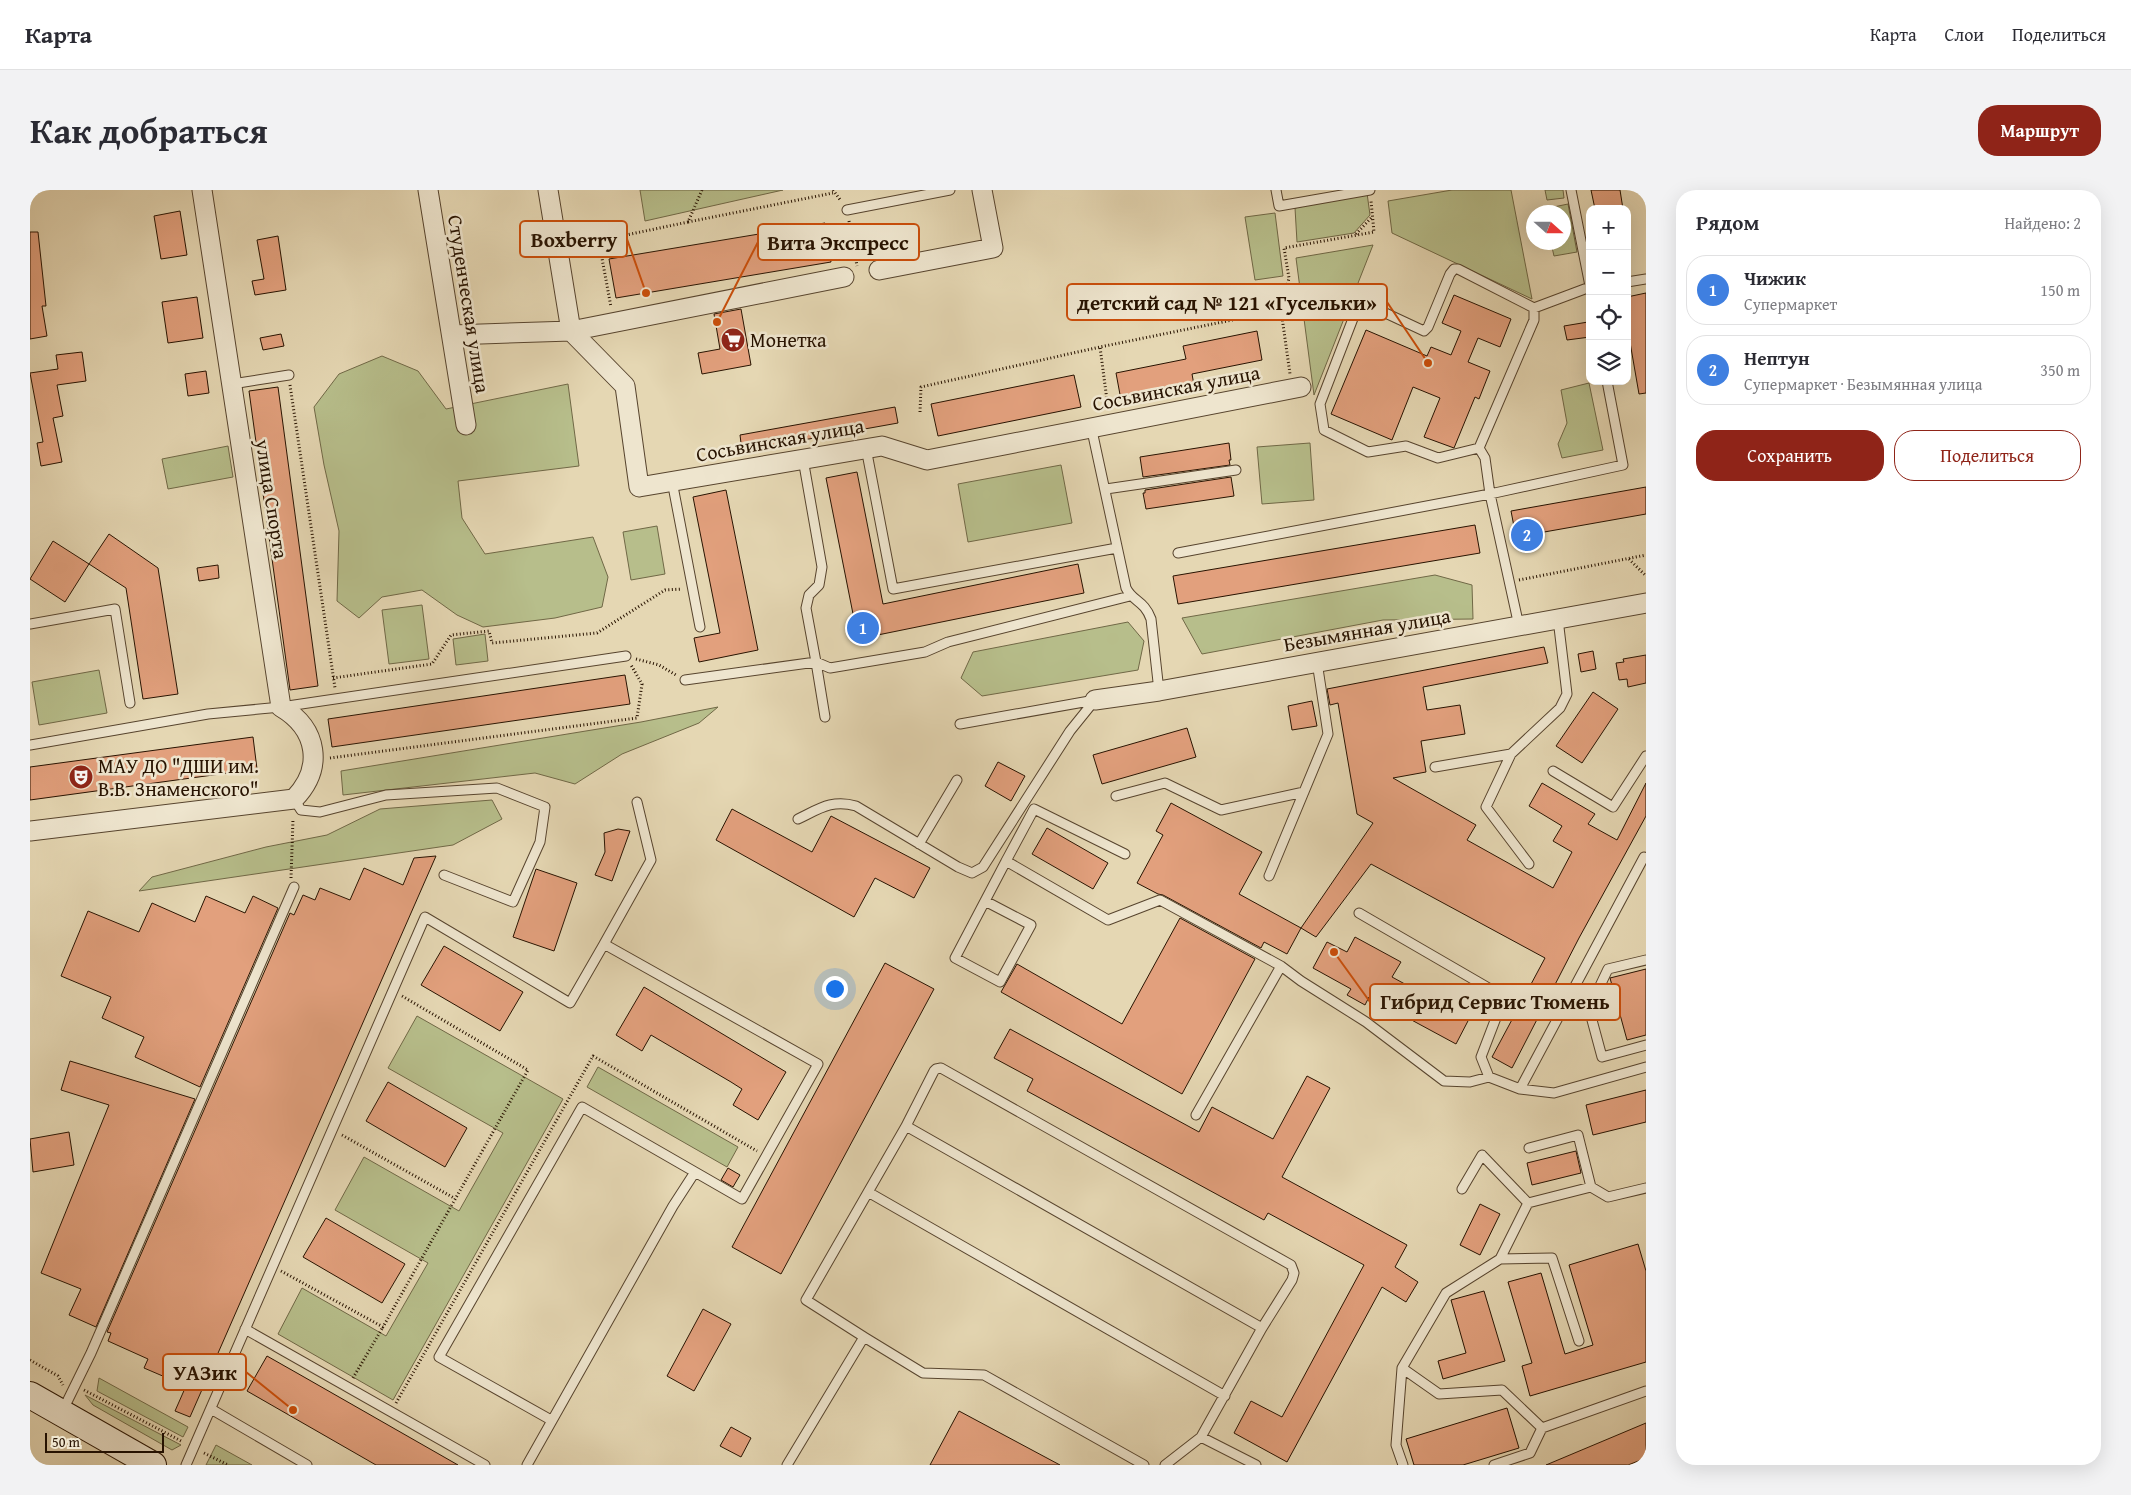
<!DOCTYPE html>
<html lang="ru">
<meta charset="utf-8">
<style>
:root{--surface:#fff;--page:#f2f2f3;--text:#2b2b33;--muted:#7c7c81;--line:#e1e1e2;--accent:#8f2418}
body{margin:0;font-family:"Gentium Book Plus",serif;background:var(--page);color:var(--text)}
.controls{position:absolute;right:15px;top:15px;display:grid;overflow:hidden;border-radius:10px;box-shadow:0 5px 20px #0002}
.controls button{width:45px;height:45px;display:grid;place-items:center;padding:0;border:0;border-bottom:1px solid var(--line);background:var(--surface);color:var(--text);font:25px sans-serif}
.compass{position:absolute;left:1496px;top:15px;width:45px;height:45px;border-radius:50%;background:var(--surface);box-shadow:0 5px 20px #0002;rotate:111deg}
.scale{position:absolute;left:15px;bottom:12px;width:119px;box-sizing:border-box;padding-left:5px;border:2px solid #281301;border-top:0;font-size:14px;line-height:18px;white-space:nowrap;color:#281301;-webkit-text-stroke:4px #eee5ce;paint-order:stroke}
.you{position:absolute;left:804px;top:798px;width:18px;height:18px;margin:-12px;border:4px solid #fff;border-radius:50%;background:#1a73e8;box-shadow:0 0 0 8px #1a73e833}
.badge{display:grid;place-items:center;width:32px;height:32px;border-radius:50%;background:var(--accent);color:#fff;font-size:16px;font-weight:700}
.pin{position:absolute;translate:-50% -50%;border:2px solid #fff;box-shadow:0 1px 5px #0006}
.list{margin:0;padding:0;list-style:none}
h2{display:flex;justify-content:space-between;align-items:center;height:65px;margin:0;padding:0 20px;font-size:21px}
h2 small{font-size:16px;font-weight:400;color:var(--muted)}
.list li{display:grid;grid-template-columns:32px 1fr auto;gap:15px;align-items:center;box-sizing:border-box;height:70px;margin:0 10px 10px;padding:0 10px;border:1px solid var(--line);border-radius:20px}
.list b{display:block;font-size:19px;white-space:nowrap}
.list p{margin:0;font-size:16px;white-space:nowrap;color:var(--muted)}
.list em{font-size:16px;font-style:normal;color:var(--muted)}
.actions{display:flex;gap:10px;padding:15px 20px}
.actions a{flex:1;padding:11px 0;border:1px solid var(--accent);border-radius:20px;text-align:center;font-size:18px;color:var(--accent)}
.actions .main{background:var(--accent);color:#fff}
.icon{flex:none;width:28px;height:28px;fill:none;stroke:currentColor;stroke-width:2;stroke-linecap:round;stroke-linejoin:round}
.map{position:relative;flex:none;width:1616px;height:1275px;overflow:hidden;border-radius:20px}
header{display:flex;align-items:center;gap:30px;box-sizing:border-box;height:70px;padding:0 25px;background:var(--surface);border-bottom:1px solid var(--line)}
header strong{font-size:24px}
nav{display:flex;gap:28px;margin-inline-start:auto;font-size:18px}
.intro{display:flex;align-items:center;justify-content:space-between;box-sizing:border-box;height:120px;padding:0 30px}
h1{margin:0;font-size:35px}
.button{padding:12px 22px;border-radius:20px;background:var(--accent);color:#fff;font-size:18px;font-weight:700}
main{display:flex;gap:30px;padding:0 30px}
aside{flex:1;background:var(--surface);border-radius:20px;box-shadow:0 5px 20px #0002}
.map>svg:first-child{display:block}
</style>
<header>
<strong>Карта</strong>
<nav><a>Карта</a><a>Слои</a><a>Поделиться</a></nav>
</header>
<div class="intro"><h1>Как добраться</h1><a class="button">Маршрут</a></div>
<main>
<div class="map">
<svg width="1616" height="1275" viewBox="0 0 1616 1275">
<rect width="100%" height="100%" fill="#e5d7b3"/>
<filter id="stains"><feTurbulence type="fractalNoise" baseFrequency=".004" numOctaves="4"/><feColorMatrix values="0 0 0 0 .2 0 0 0 0 .09 0 0 0 0 .02 0 0 0 .5 -.17"/></filter>
<radialGradient id="worn" r=".72"><stop offset=".6" stop-color="#630" stop-opacity="0"/><stop offset="1" stop-color="#630" stop-opacity=".3"/></radialGradient>
<path fill="#b7be8b" stroke="#706846" d="M 610,0 L 753,0 L 615,31 Z
M 1422,0 L 1481,0 L 1502,109 L 1362,43 L 1358,11 Z
M 1515,0 L 1533,0 L 1534,8 L 1517,10 Z
M 1337,3 L 1340,25 L 1324,43 L 1267,52 L 1265,18 Z
M 1538,14 L 1547,62 L 1524,66 L 1521,53 L 1534,52 L 1534,22 L 1515,22 L 1514,19 Z
M 1245,23 L 1253,86 L 1225,90 L 1215,27 Z
M 1343,55 L 1284,205 L 1266,68 Z
M 352,166 L 388,181 L 416,219 L 538,194 L 549,276 L 428,291 L 432,328 L 455,364 L 563,347 L 578,387 L 572,417 L 525,428 L 453,437 L 427,425 L 392,400 L 352,407 L 329,428 L 307,411 L 309,341 L 294,275 L 284,217 L 309,184 Z
M 1559,193 L 1573,260 L 1532,268 L 1528,254 L 1537,233 L 1531,200 Z
M 1280,253 L 1284,310 L 1232,314 L 1227,257 Z
M 198,256 L 203,287 L 138,299 L 132,269 Z
M 1031,275 L 1042,333 L 938,352 L 928,294 Z
M 627,336 L 635,384 L 601,390 L 593,342 Z
M 1405,385 L 1442,395 L 1443,429 L 1353,430 L 1172,464 L 1152,428 Z
M 392,415 L 399,469 L 359,474 L 352,420 Z
M 1098,432 L 1114,451 L 1108,480 L 952,506 L 931,488 L 943,462 Z
M 455,444 L 458,471 L 426,475 L 423,449 Z
M 69,480 L 77,523 L 9,535 L 2,492 Z
M 688,517 L 669,533 L 592,564 L 545,594 L 505,583 L 313,605 L 311,581 L 611,532 Z
M 462,610 L 472,629 L 423,655 L 109,701 L 122,687 L 236,657 L 297,645 L 350,619 Z
M 387,826 L 533,909 L 363,1210 L 248,1144 L 272,1098 L 356,1146 L 398,1073 L 305,1020 L 334,967 L 429,1021 L 473,943 L 358,878 Z
M 568,877 L 708,957 L 697,977 L 557,897 Z
M 69,1188 L 158,1237 L 153,1247 L 67,1201 Z
M 55,1205 L 151,1255 L 142,1260 L 63,1215 Z
M 186,1255 L 222,1275 L 176,1275 Z"/>
<path fill="#e2a07d" stroke="#281301" d="M 1561,0 L 1590,0 L 1593,19 L 1565,19 Z
M 150,21 L 157,65 L 131,69 L 124,26 Z
M 795,33 L 801,72 L 586,108 L 579,69 Z
M 0,42 L 8,42 L 16,116 L 12,116 L 17,146 L 0,149 Z
M 248,46 L 256,100 L 225,105 L 222,91 L 234,89 L 227,50 Z
M 1616,103 L 1616,203 L 1609,204 L 1597,135 L 1597,107 Z
M 1424,105 L 1481,129 L 1470,157 L 1448,148 L 1438,172 L 1460,181 L 1449,209 L 1445,207 L 1424,258 L 1394,247 L 1410,208 L 1383,197 L 1362,250 L 1301,224 L 1336,140 L 1397,166 L 1401,157 L 1421,165 L 1431,141 L 1412,133 Z
M 167,107 L 173,148 L 138,153 L 132,112 Z
M 711,119 L 721,175 L 672,184 L 668,163 L 690,159 L 684,124 Z
M 1558,132 L 1560,147 L 1537,150 L 1534,136 Z
M 1227,141 L 1232,170 L 1162,184 L 1164,195 L 1091,210 L 1086,183 L 1156,169 L 1153,156 Z
M 251,144 L 254,156 L 233,160 L 230,148 Z
M 52,162 L 56,191 L 27,195 L 33,226 L 23,228 L 32,272 L 11,276 L 7,253 L 13,252 L 0,183 L 28,179 L 26,165 Z
M 176,181 L 179,203 L 158,206 L 155,184 Z
M 1044,185 L 1051,217 L 908,246 L 901,214 Z
M 248,197 L 288,496 L 260,500 L 219,201 Z
M 865,217 L 868,233 L 712,261 L 710,245 Z
M 1199,253 L 1201,270 L 1199,270 L 1200,275 L 1113,287 L 1110,267 Z
M 827,282 L 853,414 L 1048,374 L 1054,403 L 828,449 L 796,288 Z
M 1201,287 L 1204,306 L 1116,319 L 1113,303 L 1115,303 L 1115,300 Z
M 1616,297 L 1616,324 L 1486,347 L 1481,321 Z
M 696,300 L 728,460 L 669,472 L 664,448 L 690,443 L 663,307 Z
M 1445,335 L 1450,363 L 1148,414 L 1143,386 Z
M 79,344 L 128,378 L 148,504 L 113,509 L 96,398 L 59,374 Z
M 23,351 L 59,374 L 35,412 L 0,389 Z
M 188,375 L 189,388 L 169,391 L 167,378 Z
M 1514,457 L 1518,473 L 1393,497 L 1397,520 L 1430,515 L 1435,544 L 1391,551 L 1396,582 L 1363,588 L 1446,635 L 1437,650 L 1523,698 L 1542,662 L 1523,651 L 1532,636 L 1499,616 L 1512,593 L 1565,624 L 1558,634 L 1587,650 L 1616,593 L 1616,626 L 1549,748 L 1482,878 L 1462,867 L 1515,768 L 1341,674 L 1286,747 L 1271,738 L 1343,633 L 1327,624 L 1308,513 L 1300,515 L 1297,499 Z
M 1563,461 L 1566,479 L 1551,482 L 1548,464 Z
M 1616,465 L 1616,493 L 1598,497 L 1597,489 L 1589,490 L 1586,473 L 1594,472 L 1593,469 Z
M 595,485 L 600,514 L 302,557 L 298,529 Z
M 1563,502 L 1588,519 L 1552,573 L 1526,556 Z
M 1282,511 L 1287,536 L 1262,540 L 1258,516 Z
M 1157,538 L 1166,567 L 1072,594 L 1063,565 Z
M 223,547 L 227,579 L 0,610 L 0,577 Z
M 968,572 L 995,586 L 981,611 L 955,596 Z
M 1141,613 L 1232,662 L 1209,704 L 1271,738 L 1257,764 L 1234,752 L 1231,758 L 1133,705 L 1128,704 L 1107,693 L 1133,645 L 1126,641 Z
M 702,619 L 782,662 L 801,626 L 900,678 L 884,708 L 845,688 L 824,727 L 686,650 Z
M 1017,638 L 1078,673 L 1063,699 L 1002,664 Z
M 588,639 L 600,641 L 582,691 L 565,685 L 575,662 L 574,643 Z
M 406,666 L 160,1227 L 145,1221 L 156,1196 L 114,1178 L 118,1169 L 78,1151 L 81,1143 L 77,1142 L 260,723 L 264,725 L 273,705 L 285,710 L 290,698 L 320,710 L 334,678 L 373,695 L 384,668 Z
M 506,679 L 547,693 L 524,761 L 483,747 Z
M 176,706 L 215,723 L 223,706 L 248,718 L 170,897 L 105,867 L 114,847 L 72,828 L 81,807 L 31,786 L 58,721 L 109,742 L 122,713 L 165,732 Z
M 1150,728 L 1225,769 L 1152,904 L 971,802 L 987,774 L 1092,834 Z
M 1325,747 L 1371,772 L 1362,787 L 1439,829 L 1426,854 L 1339,807 L 1335,815 L 1317,805 L 1321,799 L 1283,778 L 1297,752 L 1317,762 Z
M 414,756 L 493,802 L 470,841 L 391,795 Z
M 855,773 L 904,799 L 751,1084 L 702,1057 Z
M 1616,779 L 1616,845 L 1597,850 L 1580,788 Z
M 614,797 L 756,882 L 728,930 L 703,915 L 712,899 L 701,892 L 621,845 L 612,861 L 586,845 Z
M 980,839 L 1169,942 L 1182,917 L 1243,949 L 1277,886 L 1300,898 L 1252,987 L 1377,1055 L 1365,1077 L 1388,1092 L 1376,1112 L 1352,1097 L 1257,1272 L 1204,1243 L 1221,1211 L 1252,1227 L 1334,1075 L 1238,1023 L 1234,1030 L 997,901 L 1003,889 L 964,868 Z
M 40,871 L 165,909 L 66,1137 L 39,1125 L 51,1099 L 11,1083 L 79,915 L 31,900 Z
M 358,892 L 437,938 L 415,977 L 336,931 Z
M 1616,900 L 1616,932 L 1563,945 L 1556,915 Z
M 39,942 L 44,975 L 3,982 L 0,949 Z
M 1546,961 L 1551,983 L 1502,995 L 1497,973 Z
M 698,978 L 710,985 L 703,997 L 691,990 Z
M 1450,1014 L 1470,1024 L 1450,1065 L 1430,1055 Z
M 296,1028 L 375,1074 L 352,1113 L 273,1067 Z
M 1608,1054 L 1616,1081 L 1616,1172 L 1500,1206 L 1492,1176 L 1502,1173 L 1478,1092 L 1511,1083 L 1535,1164 L 1563,1155 L 1539,1075 Z
M 1454,1101 L 1475,1171 L 1413,1189 L 1408,1171 L 1436,1163 L 1421,1110 Z
M 673,1119 L 701,1134 L 664,1201 L 637,1186 Z
M 237,1166 L 274,1187 L 428,1275 L 346,1275 L 217,1201 Z
M 1477,1218 L 1489,1258 L 1433,1275 L 1384,1275 L 1376,1249 Z
M 929,1221 L 1030,1275 L 900,1275 Z
M 1616,1233 L 1616,1268 L 1598,1275 L 1516,1275 Z
M 701,1237 L 721,1248 L 711,1267 L 690,1256 Z"/>
<g fill="none" stroke-linecap="round" stroke-linejoin="round">
<defs>
<path id="service" d="M 1246,0 L 1249,16 L 1340,0
M 1541,0 L 1560,96
M 817,20 L 920,0
M 1424,79 L 1428,79 L 1504,118 L 1504,130 L 1449,258 L 1408,268 L 1376,256 L 1338,262 L 1294,240 L 1290,214 L 1329,113 L 1334,113 L 1394,141 L 1398,137 L 1420,84 Z
M 1597,92 L 1616,89
M 1504,118 L 1560,97
M 202,194 L 259,185
M 1061,236 L 1096,398 C 1103,412 1114,410 1121,429 L 1129,501
M 836,258 L 863,399 L 1087,358
M 1449,258 L 1455,268 L 1460,304 L 1593,275 L 1577,191
M 773,269 L 792,377 L 789,395 L 779,405 L 776,418 L 786,472 L 800,478 L 895,462 L 918,452 L 1100,406
M 642,291 L 670,437
M 1076,299 L 1206,280
M 1148,363 L 1460,304 L 1489,436
M 0,434 L 85,419 L 100,513
M 655,490 L 786,472 L 795,527
M 930,534 L 1065,510
M 0,555 L 178,524 L 251,517 L 596,466
M 1481,564 L 1456,617 L 1499,674
M 1405,577 L 1481,564 L 1530,518 L 1537,504 L 1528,429
M 1523,581 L 1583,617 L 1616,566
M 1086,606 L 1135,593 L 1191,620 L 1274,602
M 264,609 L 271,620 L 290,622 L 356,605 L 467,598 L 515,617 L 510,652 L 483,712 L 414,685
M 768,629 C 789,619 802,609 826,616 L 928,677 L 942,683 L 953,677 L 1040,541 L 1065,510
M 889,654 L 927,590
M 1095,664 L 1004,619 L 976,671 L 1078,730 L 1130,710 L 1251,776 L 1271,791 L 1336,832 L 1414,891 L 1440,892 L 1459,887 L 1490,899 L 1524,903 L 1616,877
M 1239,686 L 1298,544 L 1287,472
M 955,711 L 1001,735 L 970,792 L 925,768 L 976,671
M 1329,723 L 1474,807 L 1451,867 L 1459,887
M 574,754 L 621,670 L 607,612
M 1616,770 L 1578,779 L 1559,819 L 1572,867 L 1616,855
M 1490,899 L 1614,667
M 1166,925 L 1251,776
M 876,936 L 1232,1138
M 1499,958 L 1548,945 L 1561,997
M 1432,999 L 1452,965 L 1498,1013
M 838,1002 L 1195,1206
M 1470,1069 L 1522,1068 L 1549,1151
M 215,1139 L 455,1275
M 834,1147 L 893,1183 L 954,1185 L 1114,1275
M 1372,1178 L 1409,1204 L 1472,1200 L 1512,1238 L 1616,1201
M 181,1219 L 277,1275
M 33,1220 L 61,1163 L 264,697
M 1171,1247 L 1226,1275
M 156,1275 L 395,727 L 540,813 L 574,754 L 788,874 L 712,1009 L 665,982
M 497,1275 L 643,1016 L 665,982 L 552,917 L 409,1167 L 521,1230
M 757,1275 L 834,1147 L 776,1110 L 876,936 L 904,881 L 906,879 L 911,878 L 1261,1075 L 1264,1083 L 1262,1090 L 1232,1138 L 1171,1247 L 1135,1275
M 1373,1275 L 1366,1255 L 1372,1178 L 1416,1103 L 1470,1069 L 1498,1013 L 1561,997 L 1578,1007 L 1616,998
M 1464,1275 L 1500,1263 L 1512,1238"/>
<path id="minor" d="M 398,0 L 436,235
M 518,0 L 541,141 L 595,196 L 609,297 L 852,256 L 897,270 L 1271,197
M 849,80 L 963,58 L 952,0
M 422,145 L 541,141 L 814,87
M 1065,510 L 1129,501 L 1616,413
M 0,641 L 264,609 C 294,578 288,539 251,517 L 172,0"/>
<path id="secondary" d="M 0,1205 L 123,1275"/>
</defs>
<use href="#service" stroke="#57442e" stroke-width="11"/>
<use href="#minor" stroke="#57442e" stroke-width="21"/>
<use href="#secondary" stroke="#281301" stroke-width="28"/>
<path stroke="#281301" stroke-width="3" stroke-dasharray="1 2.5" stroke-linecap="butt" d="M 672,0 L 658,32 L 803,3
M 803,0 L 811,11
M 819,31 L 827,76
M 1326,44 L 1342,27
M 569,52 L 581,117
M 544,56 L 658,32
M 1251,120 L 1260,184
M 260,195 L 305,498
M 1078,218 L 1070,157 L 1251,120 L 1259,88 L 1254,58 L 1344,42 L 1341,11
M 890,222 L 891,197 L 1070,157
M 1599,369 L 1616,386
M 1489,390 L 1616,365
M 606,469 L 629,475 L 646,485
M 303,488 L 402,474 L 421,445 L 459,441 L 462,453 L 567,443 L 635,400 L 652,399
M 300,568 L 607,528 L 612,494 L 601,475
M 261,688 L 263,629
M 312,945 L 424,1008
M 251,1081 L 353,1137 L 498,880 L 372,806
M 0,1170 L 28,1186 L 33,1195
M 323,1188 L 353,1137
M 54,1200 L 153,1252
M 366,1213 L 563,866 L 727,961
M 174,1263 L 198,1275"/>
<use href="#service" stroke="#eee5ce" stroke-width="9"/>
<use href="#minor" stroke="#eee5ce" stroke-width="19"/>
<use href="#secondary" stroke="#eee5ce" stroke-width="26"/>
</g>
<defs>
<symbol id="supermarket-disc" viewBox="-11 -11 22 22"><circle r="9.5" fill="#8f2418" stroke="#eee5ce"/><path d="M-6-5.5h2.5l.6 2H6L4.5 2H-2.5L-4.4-4H-6ZM-1.5 3.2a1.3 1.3 0 1 0 .1 0ZM3 3.2a1.3 1.3 0 1 0 .1 0Z" fill="#fff"/></symbol>
<symbol id="theatre-disc" viewBox="-11 -11 22 22"><circle r="9.5" fill="#8f2418" stroke="#eee5ce"/><path d="M-5-5.5Q0-4 5-5.5V0Q5 5 0 6Q-5 5-5 0ZM-3.3-2.5H-1v1.5H-3.3ZM1-2.5H3.3v1.5H1ZM-2.8 1Q0 5.5 2.8 1Z" fill="#fff"/></symbol>
</defs>
<g fill-rule="evenodd">
<use href="#supermarket-disc" x="689" y="136" width="28" height="28"/>
<use href="#theatre-disc" x="37" y="573" width="28" height="28"/>
</g>
<g text-anchor="middle" stroke-width="5" stroke-linejoin="round" paint-order="stroke">
<g font-size="20" fill="#281301" stroke="#eee5ce">
<text transform="translate(439 114) rotate(81)" y="7">Студенческая улица</text>
<text transform="translate(1146 198) rotate(-11)" y="7">Сосьвинская улица</text>
<text transform="translate(750 250) rotate(-10)" y="7">Сосьвинская улица</text>
<text transform="translate(242 309) rotate(81)" y="7">улица Спорта</text>
<text transform="translate(1337 440) rotate(-10)" y="7">Безымянная улица</text>
</g>
<g font-size="20" fill="#281301" stroke="#eee5ce" text-anchor="start">
<text x="720" y="157">Монетка</text>
<text x="68" y="583">МАУ ДО "ДШИ им.<tspan x="68" dy="23">В.В. Знаменского"</tspan></text>
</g>
</g>
<path fill="none" stroke="#cb4e0a" stroke-width="2" d="M616 103L597 49M687 132L728 52M1398 173L1357 112M1304 762L1340 812M263 1220L216 1182"/>
<g fill="#cb4e0a" stroke="#eee5ce" stroke-width="2">
<circle cx="616" cy="103" r="5"/>
<circle cx="687" cy="132" r="5"/>
<circle cx="1398" cy="173" r="5"/>
<circle cx="1304" cy="762" r="5"/>
<circle cx="263" cy="1220" r="5"/>
</g>
<g fill="#eee5ce" stroke="#cb4e0a" stroke-width="2">
<rect x="490" y="31" width="107" height="36" rx="5"/>
<rect x="728" y="34" width="161" height="36" rx="5"/>
<rect x="1037" y="94" width="320" height="36" rx="5"/>
<rect x="1340" y="794" width="250" height="36" rx="5"/>
<rect x="133" y="1164" width="83" height="36" rx="5"/>
</g>
<g font-size="21" text-anchor="middle" font-weight="bold" fill="#281301">
<text x="544" y="57">Boxberry</text>
<text x="808" y="60">Вита Экспресс</text>
<text x="1197" y="120">детский сад № 121 «Гусельки»</text>
<text x="1465" y="819">Гибрид Сервис Тюмень</text>
<text x="175" y="1190">УАЗик</text>
</g>
<rect width="100%" height="100%" filter="url(#stains)"/>
<rect width="100%" height="100%" fill="url(#worn)"/>
</svg>
<div class="controls">
<button>+</button>
<button>−</button>
<button><svg class="icon" aria-label="locate" viewBox="0 0 24 24"><circle cx="12" cy="12" r="6"/><path d="M12 2v4M12 18v4M2 12h4M18 12h4"/></svg></button>
<button><svg class="icon" aria-label="layers" viewBox="0 0 24 24"><path d="M12 4l9 5-9 5-9-5zM3 14l9 5 9-5"/></svg></button>
</div>
<svg class="compass" viewBox="-18 -18 36 36"><path d="M0-13l5 13h-10z" fill="#e53935"/><path d="M0 13l5-13h-10z" fill="#7c7c81"/></svg>
<div class="scale">50 m</div>
<div class="you"></div>
<div class="pin badge" style="left:833px;top:438px;background:#3f7fe0">1</div>
<div class="pin badge" style="left:1497px;top:345px;background:#3f7fe0">2</div>
</div>
<aside>
<h2>Рядом<small>Найдено: 2</small></h2>
<ul class="list">
<li><span class="badge" style="background:#3f7fe0">1</span><div><b>Чижик</b><p>Супермаркет</p></div><em>150 m</em></li>
<li><span class="badge" style="background:#3f7fe0">2</span><div><b>Нептун</b><p>Супермаркет · Безымянная улица</p></div><em>350 m</em></li>
</ul>
<div class="actions"><a class="main">Сохранить</a><a>Поделиться</a></div>
</aside>
</main>
